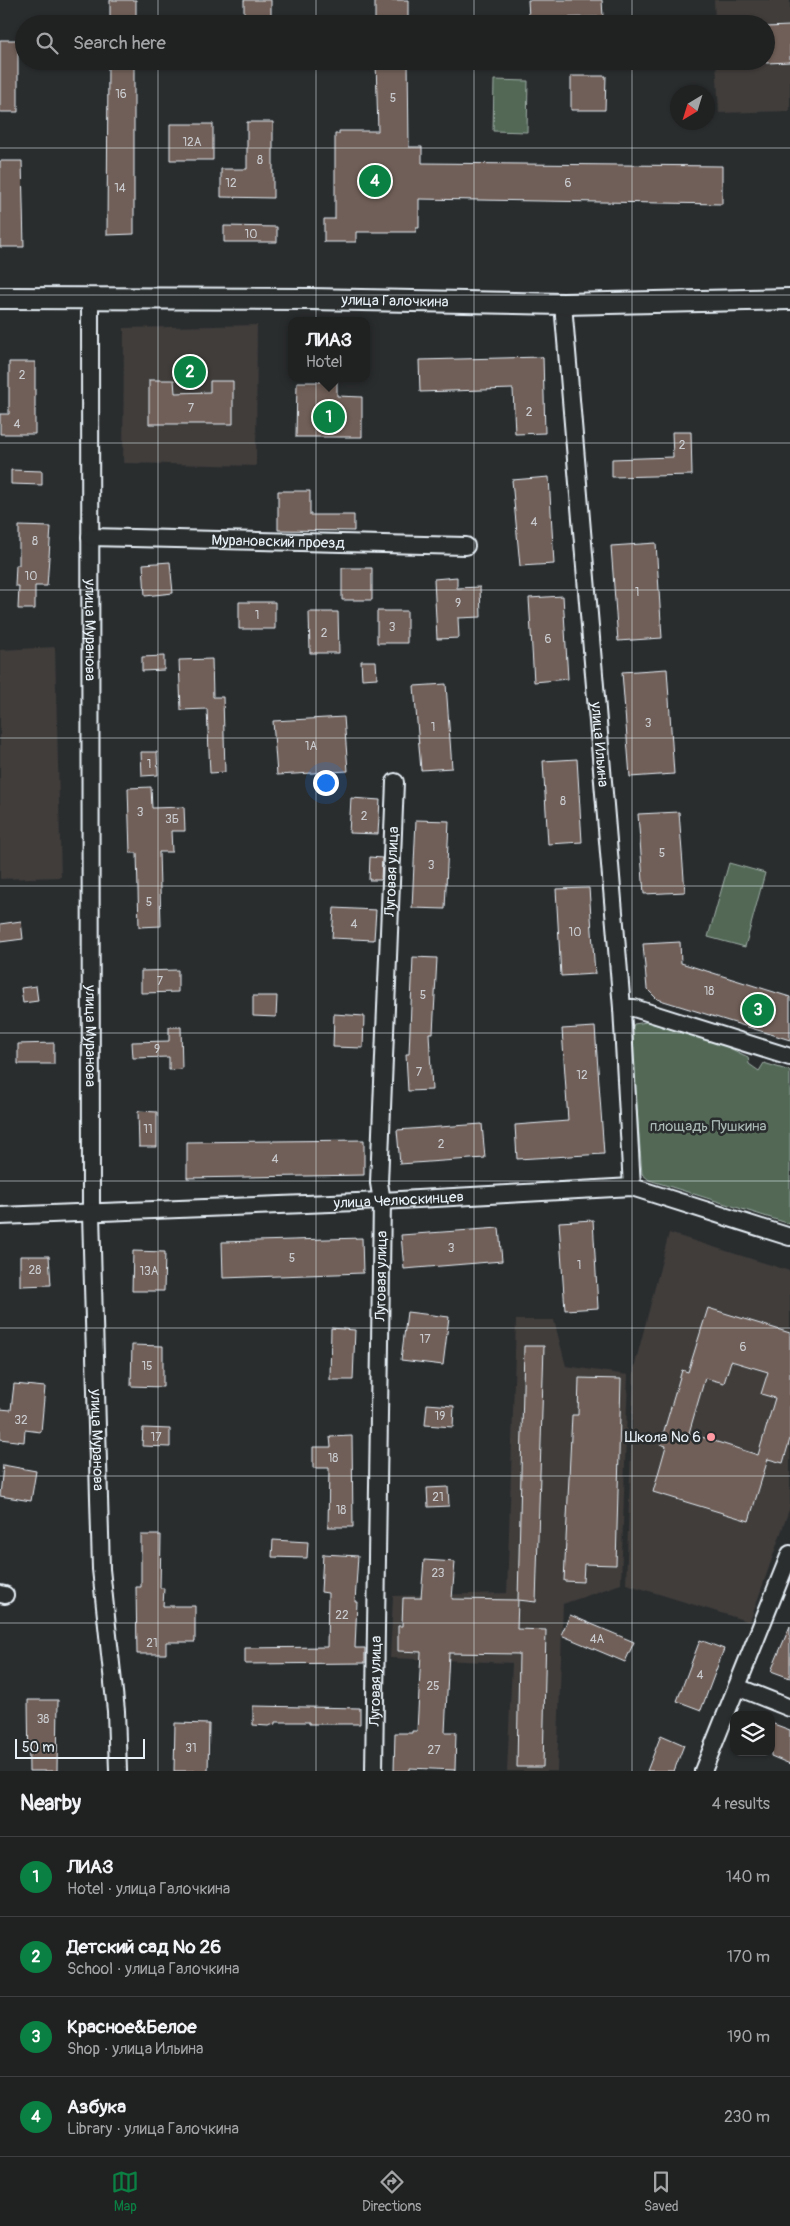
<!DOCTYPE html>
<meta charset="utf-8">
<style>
:root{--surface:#202222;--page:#2d2f2f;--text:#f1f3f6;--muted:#a2a4a5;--line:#3d3f40;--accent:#0b8043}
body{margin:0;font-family:Pangolin,sans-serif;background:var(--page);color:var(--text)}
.controls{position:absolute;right:15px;bottom:15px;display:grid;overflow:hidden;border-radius:10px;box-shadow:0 1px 4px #0004}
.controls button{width:45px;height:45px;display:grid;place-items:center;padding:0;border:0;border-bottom:1px solid var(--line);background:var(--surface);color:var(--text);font:25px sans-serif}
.compass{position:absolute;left:670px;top:85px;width:45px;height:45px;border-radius:50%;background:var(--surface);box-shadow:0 1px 4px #0004;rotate:218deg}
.scale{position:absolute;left:15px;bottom:12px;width:130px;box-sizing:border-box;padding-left:5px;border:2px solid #e8f1f8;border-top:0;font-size:14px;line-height:18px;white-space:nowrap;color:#e8f1f8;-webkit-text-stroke:4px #2a2d2e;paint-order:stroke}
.you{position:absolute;left:325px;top:782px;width:18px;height:18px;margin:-12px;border:4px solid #fff;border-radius:50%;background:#1a73e8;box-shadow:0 0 0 8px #1a73e833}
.badge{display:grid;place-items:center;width:32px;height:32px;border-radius:50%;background:var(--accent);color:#fff;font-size:16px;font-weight:700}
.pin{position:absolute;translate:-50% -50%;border:2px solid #fff;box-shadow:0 1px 5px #0006}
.popup{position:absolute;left:288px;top:317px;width:82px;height:65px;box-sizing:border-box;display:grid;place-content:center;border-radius:10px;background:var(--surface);filter:drop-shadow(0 1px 4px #0005);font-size:16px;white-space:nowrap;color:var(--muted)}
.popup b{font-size:19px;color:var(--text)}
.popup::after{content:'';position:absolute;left:50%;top:100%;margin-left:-10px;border:10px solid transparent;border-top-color:var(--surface)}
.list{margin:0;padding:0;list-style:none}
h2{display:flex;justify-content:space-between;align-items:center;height:65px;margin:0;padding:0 20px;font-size:21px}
h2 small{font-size:16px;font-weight:400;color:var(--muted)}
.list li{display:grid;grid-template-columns:32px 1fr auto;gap:15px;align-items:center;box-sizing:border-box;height:80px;padding:0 20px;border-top:1px solid var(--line)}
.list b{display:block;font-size:19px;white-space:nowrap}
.list p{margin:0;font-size:16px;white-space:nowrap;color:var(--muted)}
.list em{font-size:16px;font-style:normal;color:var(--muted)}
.icon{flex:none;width:28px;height:28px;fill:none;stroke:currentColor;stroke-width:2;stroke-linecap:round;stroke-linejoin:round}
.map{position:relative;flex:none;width:790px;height:1771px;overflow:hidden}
.search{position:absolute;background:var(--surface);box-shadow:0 1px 4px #0004;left:15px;right:15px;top:15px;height:55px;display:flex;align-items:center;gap:12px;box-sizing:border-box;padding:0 18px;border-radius:28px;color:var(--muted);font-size:19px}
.sheet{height:385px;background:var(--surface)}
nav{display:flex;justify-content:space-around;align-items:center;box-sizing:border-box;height:70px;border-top:1px solid var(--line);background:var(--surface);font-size:14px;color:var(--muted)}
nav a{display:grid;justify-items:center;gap:2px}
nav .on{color:var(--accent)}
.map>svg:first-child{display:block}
</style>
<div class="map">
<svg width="790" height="1771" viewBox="0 0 790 1771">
<rect width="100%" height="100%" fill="#2a2d2e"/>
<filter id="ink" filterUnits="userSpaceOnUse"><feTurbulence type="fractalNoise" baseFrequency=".02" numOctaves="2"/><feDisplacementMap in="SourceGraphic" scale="10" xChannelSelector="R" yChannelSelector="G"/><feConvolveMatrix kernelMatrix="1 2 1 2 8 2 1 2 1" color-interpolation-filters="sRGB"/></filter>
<g filter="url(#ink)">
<path fill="#3f3c3b" d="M 714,0 L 790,0 L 790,111 L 719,113 L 716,61 L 766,61 L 766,24 L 715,24 Z
M 257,325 L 256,466 L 123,463 L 124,328 Z
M 55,647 L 61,877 L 0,879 L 0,650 Z
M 669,1233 L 790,1271 L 790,1507 L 750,1622 L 626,1584 L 634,1368 Z
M 516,1320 L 554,1320 L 566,1366 L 628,1375 L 621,1584 L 563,1604 L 557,1771 L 507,1771 L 512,1663 L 390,1658 L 393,1596 L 507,1593 Z"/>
<path fill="#536956" stroke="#9eada7" d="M 494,80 L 528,81 L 527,132 L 493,131 Z
M 729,863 L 765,873 L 745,947 L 708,937 Z
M 647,1022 L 721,1044 L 748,1057 L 749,1064 L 759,1071 L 764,1063 L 790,1071 L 790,1224 L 649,1180 L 642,1174 L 631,1032 L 634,1024 Z"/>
<path fill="#705e58" stroke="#e8f1f8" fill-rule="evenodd" d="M 110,0 L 136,0 L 136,24 L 110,24 Z
M 244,0 L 271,0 L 271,24 L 244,24 Z
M 375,0 L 408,0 L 408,24 L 375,24 Z
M 528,0 L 602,0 L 603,17 L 529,18 Z
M 790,26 L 790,62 L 766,63 L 766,27 Z
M 0,40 L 18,40 L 18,112 L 0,112 Z
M 108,61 L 134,61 L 134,234 L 107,235 Z
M 376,61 L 408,61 L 409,147 L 422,147 L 422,163 L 722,166 L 722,204 L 419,199 L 419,228 L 416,228 L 416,232 L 356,232 L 356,242 L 324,242 L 324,219 L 335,219 L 335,134 L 339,134 L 339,131 L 378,131 Z
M 571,76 L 606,76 L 605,110 L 571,110 Z
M 247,122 L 273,122 L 273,198 L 221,197 L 221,169 L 247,169 Z
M 170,124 L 213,124 L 213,160 L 170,160 Z
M 0,161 L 22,161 L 24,247 L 0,247 Z
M 224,226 L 277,227 L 277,242 L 224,242 Z
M 543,357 L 545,433 L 515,434 L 513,389 L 420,392 L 419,360 Z
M 9,362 L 35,362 L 35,434 L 0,434 L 0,414 L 9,414 Z
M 321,378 L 337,378 L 337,396 L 362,397 L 362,437 L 296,437 L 297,382 L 321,382 Z
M 149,380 L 174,380 L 175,393 L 210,392 L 210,381 L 233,381 L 233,424 L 149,424 Z
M 672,432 L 691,432 L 692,475 L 612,477 L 612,459 L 673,457 Z
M 11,470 L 42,471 L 42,485 L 11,484 Z
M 549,477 L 554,564 L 520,566 L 512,480 Z
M 278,491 L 310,491 L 310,515 L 354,515 L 354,531 L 278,530 Z
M 19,526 L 51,527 L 47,586 L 35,586 L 35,609 L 18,609 L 19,586 L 15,586 L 16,565 L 19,565 Z
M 656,543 L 662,638 L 618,641 L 611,546 Z
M 170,562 L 173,593 L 145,596 L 143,564 Z
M 342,568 L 372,568 L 372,600 L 342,600 Z
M 457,577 L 457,588 L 480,587 L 481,617 L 458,618 L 459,638 L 437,639 L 434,579 Z
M 563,596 L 568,679 L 534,682 L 529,598 Z
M 239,602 L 275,602 L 275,629 L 239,629 Z
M 377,611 L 407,611 L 407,643 L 377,643 Z
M 309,612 L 338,612 L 339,653 L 310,653 Z
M 164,656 L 164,670 L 142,671 L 142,657 Z
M 212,659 L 213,697 L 223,697 L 225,772 L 210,773 L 207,709 L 181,710 L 179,660 Z
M 361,661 L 376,661 L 377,678 L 362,679 Z
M 667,669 L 674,774 L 630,777 L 622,672 Z
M 446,684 L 452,768 L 421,770 L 414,686 Z
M 344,717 L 348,771 L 277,775 L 273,721 Z
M 141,752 L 157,752 L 158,775 L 142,776 Z
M 577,759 L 582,842 L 548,844 L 543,761 Z
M 151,787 L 152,808 L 184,807 L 185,831 L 171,831 L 172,852 L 159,852 L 161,926 L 139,927 L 137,853 L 130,853 L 128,788 Z
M 351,798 L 380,800 L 378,834 L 349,833 Z
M 679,812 L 685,892 L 644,894 L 638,814 Z
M 416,820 L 449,821 L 445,909 L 412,908 Z
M 370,857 L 382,858 L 381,880 L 369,880 Z
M 589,888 L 595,974 L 561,976 L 556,889 Z
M 334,908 L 376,910 L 374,940 L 332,938 Z
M 21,921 L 23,939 L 0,942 L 0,924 Z
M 680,942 L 681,963 L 790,997 L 790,1040 L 657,999 L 647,989 L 643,944 Z
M 413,957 L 437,958 L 433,1033 L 429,1033 L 432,1090 L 408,1091 L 406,1054 L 409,1054 Z
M 178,970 L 178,992 L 141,993 L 141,971 Z
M 36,986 L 38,1001 L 23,1003 L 21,988 Z
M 253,996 L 277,996 L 276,1017 L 253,1016 Z
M 334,1014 L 364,1016 L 363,1048 L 333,1047 Z
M 169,1027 L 181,1027 L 182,1069 L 169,1070 L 169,1057 L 133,1058 L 132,1042 L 169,1041 Z
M 595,1027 L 604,1154 L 517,1159 L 515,1125 L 568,1121 L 562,1029 Z
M 54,1043 L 54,1064 L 18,1064 L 18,1044 Z
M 138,1111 L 157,1112 L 157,1147 L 139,1147 Z
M 482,1124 L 485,1158 L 400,1164 L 397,1130 Z
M 364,1140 L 364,1175 L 187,1178 L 187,1142 Z
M 593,1220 L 598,1308 L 565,1310 L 559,1222 Z
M 499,1228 L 502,1261 L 404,1269 L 401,1235 Z
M 362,1238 L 363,1273 L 223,1278 L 222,1242 Z
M 133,1251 L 165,1252 L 164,1291 L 132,1291 Z
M 20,1256 L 49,1256 L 51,1285 L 20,1286 Z
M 708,1308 L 790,1333 L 790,1439 L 783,1463 L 768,1459 L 749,1521 L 653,1492 L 666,1446 L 660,1444 L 682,1370 L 688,1372 ZM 731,1361 L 768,1372 L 761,1394 L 775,1398 L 758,1455 L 689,1433 L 705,1378 L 724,1383 Z
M 407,1312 L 449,1317 L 443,1365 L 401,1360 Z
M 331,1328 L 355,1330 L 353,1380 L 330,1380 Z
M 132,1345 L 163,1346 L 163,1387 L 131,1386 Z
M 524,1346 L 544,1346 L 536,1602 L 518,1600 Z
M 579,1378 L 621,1379 L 616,1565 L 584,1564 L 583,1582 L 564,1581 L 572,1415 L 578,1415 Z
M 14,1384 L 45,1387 L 41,1432 L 25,1430 L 24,1442 L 0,1439 L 0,1409 L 11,1410 Z
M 427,1404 L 454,1406 L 453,1427 L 425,1425 Z
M 143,1428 L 170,1429 L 170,1447 L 142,1446 Z
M 352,1436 L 353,1527 L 328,1527 L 329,1468 L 313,1468 L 313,1447 L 331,1447 L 330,1437 Z
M 3,1465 L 36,1471 L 31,1501 L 0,1496 Z
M 448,1487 L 449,1506 L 428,1507 L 427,1488 Z
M 141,1535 L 161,1535 L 160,1588 L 164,1588 L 163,1606 L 195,1606 L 195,1642 L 166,1642 L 166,1654 L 137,1654 L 136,1587 L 141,1587 Z
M 273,1540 L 308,1542 L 307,1558 L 272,1557 Z
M 323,1554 L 358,1556 L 355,1602 L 357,1602 L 355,1648 L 365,1648 L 365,1663 L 245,1664 L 245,1648 L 327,1647 L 328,1593 L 321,1592 Z
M 424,1560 L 455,1562 L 452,1599 L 518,1600 L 517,1629 L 546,1630 L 543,1767 L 517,1767 L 519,1654 L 449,1653 L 445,1732 L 456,1732 L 455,1770 L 410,1768 L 410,1771 L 394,1771 L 395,1733 L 412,1733 L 412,1731 L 417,1731 L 421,1652 L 398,1651 L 398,1626 L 402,1626 L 403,1598 L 421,1598 Z
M 570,1615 L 634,1642 L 625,1662 L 561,1635 Z
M 790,1626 L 790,1678 L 771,1671 Z
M 700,1640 L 724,1649 L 701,1710 L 677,1701 Z
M 28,1700 L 58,1700 L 57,1771 L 29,1771 Z
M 253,1706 L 360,1708 L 360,1724 L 309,1724 L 309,1722 L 275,1722 L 275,1724 L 268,1726 L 253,1725 Z
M 175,1723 L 209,1724 L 208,1771 L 174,1771 Z
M 771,1723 L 790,1730 L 790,1764 L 771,1756 Z
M 661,1735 L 684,1745 L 674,1771 L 647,1771 Z"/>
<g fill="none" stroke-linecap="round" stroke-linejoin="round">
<defs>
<g id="minor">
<path id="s1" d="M 90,298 L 91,1214 L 101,1569 L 116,1711 L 118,1771"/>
<path id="s2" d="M 563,304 L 622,1008 L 632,1187"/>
<path id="s3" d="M 90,537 L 466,546"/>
<path d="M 622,1008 L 634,1008 L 790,1057"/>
<path id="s4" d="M 0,1216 L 382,1201 L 632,1187 L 790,1237"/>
<path d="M 0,1594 L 5,1595"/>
<path d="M 737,1687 L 790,1708"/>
<path id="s5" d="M 374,1771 L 382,1201 L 379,1183 L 395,782"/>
<path d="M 703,1771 L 790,1554"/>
</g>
<g id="tertiary">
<path id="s6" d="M 0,298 L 310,299 L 563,304 L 790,299"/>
</g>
</defs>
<use href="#minor" stroke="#e8f1f8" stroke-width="20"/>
<use href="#tertiary" stroke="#e8f1f8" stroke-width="24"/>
<use href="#minor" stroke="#2a2d2e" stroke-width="16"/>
<use href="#tertiary" stroke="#2a2d2e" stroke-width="20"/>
</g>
</g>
<path fill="none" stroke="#e8f1f8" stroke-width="1" stroke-opacity="0.55" d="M 158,0 L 158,24M 316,0 L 316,24M 474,0 L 474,24M 632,0 L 632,24M 158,61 L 158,1771M 316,61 L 316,1771M 474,61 L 474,1771M 632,61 L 632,1771M 0,148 L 790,148M 0,295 L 790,295M 0,443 L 790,443M 0,590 L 790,590M 0,738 L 790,738M 0,886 L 790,886M 0,1033 L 790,1033M 0,1181 L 790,1181M 0,1328 L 790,1328M 0,1476 L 790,1476M 0,1623 L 790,1623"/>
<circle fill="#ff9aa2" stroke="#2a2d2e" stroke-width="2" cx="711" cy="1437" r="5"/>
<g text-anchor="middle" stroke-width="5" stroke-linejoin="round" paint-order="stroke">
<g font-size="12" fill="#caccd0">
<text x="121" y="98">16</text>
<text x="393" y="102">5</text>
<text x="192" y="146">12А</text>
<text x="260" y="164">8</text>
<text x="231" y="187">12</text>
<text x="568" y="187">6</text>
<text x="120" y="192">14</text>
<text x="251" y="238">10</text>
<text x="22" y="379">2</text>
<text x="191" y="412">7</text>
<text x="529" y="416">2</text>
<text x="17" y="428">4</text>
<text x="682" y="449">2</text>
<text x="534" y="526">4</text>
<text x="35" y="545">8</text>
<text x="31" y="580">10</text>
<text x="637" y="596">1</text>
<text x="458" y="607">9</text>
<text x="257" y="619">1</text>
<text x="392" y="631">3</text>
<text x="324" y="637">2</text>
<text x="548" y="643">6</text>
<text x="648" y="727">3</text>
<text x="433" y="731">1</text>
<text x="311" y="750">1А</text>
<text x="149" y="768">1</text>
<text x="563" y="805">8</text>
<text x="140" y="816">3</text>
<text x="364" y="820">2</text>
<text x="172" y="823">3Б</text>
<text x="662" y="857">5</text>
<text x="431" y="869">3</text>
<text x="149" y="906">5</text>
<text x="354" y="928">4</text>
<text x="575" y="936">10</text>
<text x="160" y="985">7</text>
<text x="709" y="995">18</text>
<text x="423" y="999">5</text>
<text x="157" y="1053">9</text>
<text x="419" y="1076">7</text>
<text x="582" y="1079">12</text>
<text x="148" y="1133">11</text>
<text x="441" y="1148">2</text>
<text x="275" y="1163">4</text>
<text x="451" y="1252">3</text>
<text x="292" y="1262">5</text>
<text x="579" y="1269">1</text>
<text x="35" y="1274">28</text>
<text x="149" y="1275">13А</text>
<text x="425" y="1343">17</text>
<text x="743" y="1351">6</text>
<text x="147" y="1370">15</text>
<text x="440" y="1420">19</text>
<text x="21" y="1424">32</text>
<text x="156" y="1441">17</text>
<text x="333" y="1462">18</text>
<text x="438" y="1501">21</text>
<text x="341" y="1514">18</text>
<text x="438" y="1577">23</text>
<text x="342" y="1619">22</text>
<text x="597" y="1643">4А</text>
<text x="152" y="1647">21</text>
<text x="700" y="1679">4</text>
<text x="433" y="1690">25</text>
<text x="43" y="1723">38</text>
<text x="191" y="1752">31</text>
<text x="434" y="1754">27</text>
</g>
<g font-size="15" fill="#e8f1f8" stroke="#2a2d2e">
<text dy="5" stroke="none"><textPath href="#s6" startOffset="395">улица Галочкина</textPath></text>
<text dy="5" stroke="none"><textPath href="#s3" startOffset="188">Мурановский проезд</textPath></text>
<text dy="5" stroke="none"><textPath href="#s1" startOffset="332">улица Муранова</textPath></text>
<text dy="5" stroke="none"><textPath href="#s2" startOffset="442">улица Ильина</textPath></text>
<text dy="5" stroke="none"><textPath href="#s5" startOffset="900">Луговая улица</textPath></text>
<text dy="5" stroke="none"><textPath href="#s1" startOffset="738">улица Муранова</textPath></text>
<text dy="5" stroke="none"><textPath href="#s4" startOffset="399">улица Челюскинцев</textPath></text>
<text dy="5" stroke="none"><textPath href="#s5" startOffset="495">Луговая улица</textPath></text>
<text dy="5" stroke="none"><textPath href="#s1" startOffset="1142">улица Муранова</textPath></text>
<text dy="5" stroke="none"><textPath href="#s5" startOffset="90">Луговая улица</textPath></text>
</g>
<g font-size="15" fill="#acbbb7" stroke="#2a2d2e">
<text x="708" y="1131">площадь Пушкина</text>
</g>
<g font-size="15" fill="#e8f1f8" stroke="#2a2d2e" text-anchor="end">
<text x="701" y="1442">Школа № 6</text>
</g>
</g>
</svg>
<div class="controls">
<button><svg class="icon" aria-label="layers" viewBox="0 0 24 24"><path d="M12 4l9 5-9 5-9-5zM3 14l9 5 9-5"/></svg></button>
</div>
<svg class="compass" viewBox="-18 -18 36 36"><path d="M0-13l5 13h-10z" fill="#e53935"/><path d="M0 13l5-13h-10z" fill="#a2a4a5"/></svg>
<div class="scale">50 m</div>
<div class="you"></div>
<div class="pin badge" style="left:329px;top:417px">1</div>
<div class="popup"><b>ЛИАЗ</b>Hotel</div>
<div class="pin badge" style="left:190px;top:372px">2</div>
<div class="pin badge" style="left:758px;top:1010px">3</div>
<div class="pin badge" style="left:375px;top:181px">4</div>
<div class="search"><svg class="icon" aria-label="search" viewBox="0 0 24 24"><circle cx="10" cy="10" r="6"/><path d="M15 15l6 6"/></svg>Search here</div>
</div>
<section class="sheet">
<h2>Nearby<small>4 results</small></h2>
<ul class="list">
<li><span class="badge">1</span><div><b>ЛИАЗ</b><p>Hotel · улица Галочкина</p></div><em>140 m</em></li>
<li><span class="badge">2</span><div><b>Детский сад № 26</b><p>School · улица Галочкина</p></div><em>170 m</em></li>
<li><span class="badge">3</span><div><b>Красное&amp;Белое</b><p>Shop · улица Ильина</p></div><em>190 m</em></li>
<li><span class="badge">4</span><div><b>Азбука</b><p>Library · улица Галочкина</p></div><em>230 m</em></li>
</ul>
</section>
<nav>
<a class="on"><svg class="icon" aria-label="map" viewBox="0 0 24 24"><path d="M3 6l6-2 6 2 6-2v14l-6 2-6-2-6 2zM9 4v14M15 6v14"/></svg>Map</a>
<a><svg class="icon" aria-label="directions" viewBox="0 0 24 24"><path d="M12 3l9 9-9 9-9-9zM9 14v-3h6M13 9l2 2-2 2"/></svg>Directions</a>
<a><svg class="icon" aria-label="saved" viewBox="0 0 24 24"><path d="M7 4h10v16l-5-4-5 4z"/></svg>Saved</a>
</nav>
